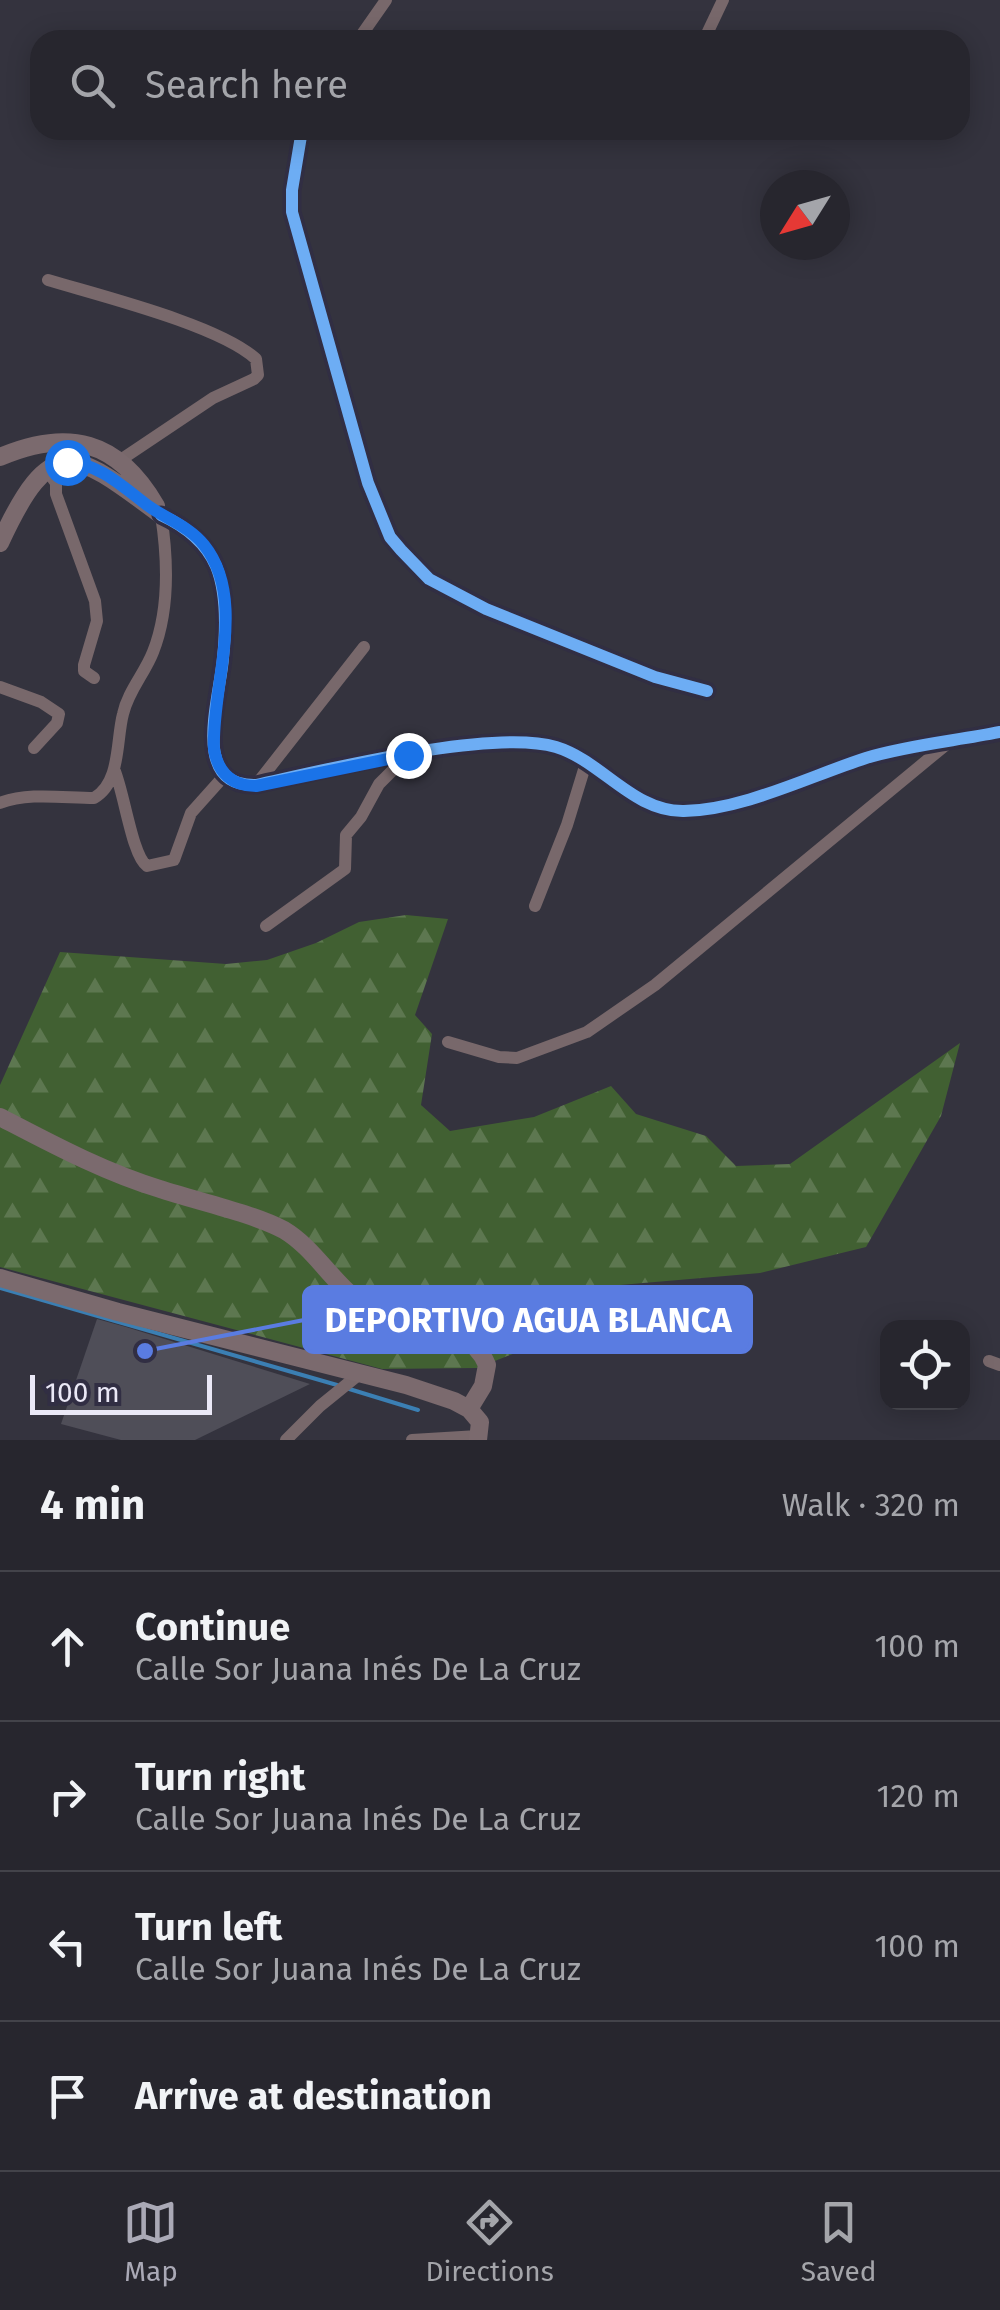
<!DOCTYPE html>
<meta charset="utf-8">
<style>
:root{--surface:#27262e;--page:#33323a;--text:#f1f3f6;--muted:#a4a5aa;--line:#43434a;--accent:#aaa9b6}
body{margin:0;font-family:"Fira Sans",sans-serif;background:var(--page);color:var(--text)}
.controls{position:absolute;right:30px;bottom:30px;display:grid;overflow:hidden;border-radius:20px;box-shadow:0 5px 25px #0003}
.controls button{width:90px;height:90px;display:grid;place-items:center;padding:0;border:0;border-bottom:2px solid var(--line);background:var(--surface);color:var(--text);font:50px sans-serif}
.compass{position:absolute;left:760px;top:170px;width:90px;height:90px;border-radius:50%;background:var(--surface);box-shadow:0 5px 25px #0003;rotate:233deg}
.scale{position:absolute;left:30px;bottom:25px;width:182px;box-sizing:border-box;padding-left:10px;border:5px solid #eae8f6;border-top:0;font-size:28px;line-height:35px;white-space:nowrap;color:#eae8f6;-webkit-text-stroke:8px #312e43;paint-order:stroke}
.stop{position:absolute;width:30px;height:30px;margin:-22px;border:8px solid #1a73e8;border-radius:50%;background:#fff}
.stop.end{background:#1a73e8;border-color:#fff;box-shadow:0 2px 10px #0008}
.list{margin:0;padding:0;list-style:none}
h2{display:flex;justify-content:space-between;align-items:center;height:130px;margin:0;padding:0 40px;font-size:42px}
h2 small{font-size:32px;font-weight:400;color:var(--muted)}
.list li{display:grid;grid-template-columns:65px 1fr auto;gap:30px;align-items:center;box-sizing:border-box;height:150px;padding:0 40px;border-top:2px solid var(--line)}
.list b{display:block;font-size:38px;white-space:nowrap}
.list p{margin:0;font-size:32px;white-space:nowrap;color:var(--muted)}
.list em{font-size:32px;font-style:normal;color:var(--muted)}
.icon{flex:none;width:55px;height:55px;fill:none;stroke:currentColor;stroke-width:2;stroke-linecap:round;stroke-linejoin:round}
.map{position:relative;flex:none;width:1000px;height:1440px;overflow:hidden}
.search{position:absolute;background:var(--surface);box-shadow:0 5px 25px #0003;left:30px;right:30px;top:30px;height:110px;display:flex;align-items:center;gap:25px;box-sizing:border-box;padding:0 35px;border-radius:30px;color:var(--muted);font-size:38px}
.sheet{height:730px;background:var(--surface)}
nav{display:flex;justify-content:space-around;align-items:center;box-sizing:border-box;height:140px;border-top:2px solid var(--line);background:var(--surface);font-size:28px;color:var(--muted)}
nav a{display:grid;justify-items:center;gap:5px}
nav .on{color:var(--accent)}
.map>svg:first-child{display:block}
</style>
<div class="map">
<svg width="1000" height="1440" viewBox="0 0 1000 1440">
<defs>
<pattern id="forest-firs" width="22" height="20" patternUnits="userSpaceOnUse" patternTransform="scale(2.5)"><rect width="22" height="20" fill="#416032"/><path d="M5 1l3.5 6h-7zM16 11l3.5 6h-7z" fill="#5d7750"/></pattern>
</defs>
<rect width="100%" height="100%" fill="#34333e"/>
<path fill="url(#forest-firs)" d="M 406,915 L 448,919 L 415,1015 L 432,1034 L 421,1105 L 450,1131 L 534,1117 L 611,1086 L 636,1114 L 706,1136 L 736,1166 L 790,1164 L 960,1043 L 941,1116 L 866,1247 L 760,1273 L 620,1285 L 528,1348 L 477,1368 L 382,1369 L 0,1267 L 0,1085 L 60,952 L 226,964 L 267,960 L 316,943 L 359,922 Z"/>
<g fill="none" stroke-linecap="round" stroke-linejoin="round">
<path stroke="#3b7fb3" stroke-width="4" d="M 0,1288 L 337,1385
M 346,1388 L 418,1410"/>
</g>
<path fill="#4f4e58" d="M 97,1319 L 126,1327 L 310,1384 L 195,1440 L 121,1440 L 61,1424 Z"/>
<g fill="none" stroke-linecap="round" stroke-linejoin="round">
<path stroke="#78686b" stroke-width="12" d="M 358,40 L 386,0
M 704,40 L 723,0
M 302,130 L 292,190 L 292,212 L 368,483 L 390,537 L 401,550 L 429,579 L 486,609 L 655,677 L 707,691
M 48,280 C 101,296 219,325 256,359 L 258,375 L 254,379 L 213,398 L 119,461
M 46,469 L 56,483 L 56,494 L 95,601 L 97,621 L 84,665 L 84,671 L 94,678
M 161,515 C 185,526 205,541 216,566 C 227,593 226,629 223,658 C 220,698 189,787 256,785 C 325,770 493,728 556,747 C 602,761 633,812 684,811 C 743,810 810,776 866,758 C 909,745 955,741 1000,732
M 0,687 L 41,702 L 59,714 L 57,723 L 34,748
M 114,769 C 124,791 132,856 147,866 L 174,860 L 191,813 L 225,775
M 256,785 L 364,647
M 0,803 C 28,792 64,798 94,798 C 121,783 116,740 123,714 C 128,691 145,673 153,652 C 170,609 168,560 161,515
M 535,906 L 567,825 L 586,763
M 266,926 L 345,869 L 346,835 L 361,817 L 379,784 L 406,757
M 448,1042 L 499,1057 L 517,1058 L 587,1032 L 655,985 L 948,743
M 989,1361 L 1000,1365
M 286,1440 L 320,1406 L 362,1372
M 412,1440 L 478,1436"/>
<path stroke="#7b6a6e" stroke-width="18" d="M 0,457 C 68,428 118,440 156,506
M 0,543 C 52,430 75,451 161,515
M 0,1117 C 52,1144 104,1172 160,1189 C 196,1201 252,1213 284,1230 C 319,1251 337,1293 375,1311 C 411,1329 470,1321 487,1365 L 483,1386 L 469,1409
M 0,1278 L 118,1312 L 406,1385 L 454,1401 L 469,1409 L 480,1422 L 478,1440"/>
<defs>
<path id="cycleway" d="M 302,130 L 292,190 L 292,212 L 368,483 L 390,537 L 401,550 L 429,579 L 486,609 L 655,677 L 707,691
M 161,515 C 185,526 205,541 216,566 C 227,593 226,629 223,658 C 220,698 189,787 256,785 C 325,770 493,728 556,747 C 602,761 633,812 684,811 C 743,810 810,776 866,758 C 909,745 955,741 1000,732"/>
</defs>
<use href="#cycleway" stroke="#312e43" stroke-width="19"/>
<use href="#cycleway" stroke="#6dadf4" stroke-width="12"/>
</g>
<g fill="none" stroke-linecap="round" stroke-linejoin="round">
<path stroke="#1a73e8" stroke-width="12" d="M 67,462 C 100,464 122,486 147,505 C 166,519 189,526 204,545 C 248,600 211,687 214,749 C 218,773 232,786 256,786 L 408,755"/>
</g>
<path fill="none" stroke="#5a7ce1" stroke-width="4" d="M145 1351L304 1320"/>
<circle fill="#5a7ce1" stroke="#312e43" stroke-width="4" cx="145" cy="1351" r="10"/>
<rect fill="#5a7ce1" stroke="#5a7ce1" stroke-width="4" x="304" y="1287" width="447" height="65" rx="10"/>
<g font-size="35" text-anchor="middle" font-weight="bold" fill="#fff">
<text x="528" y="1332">DEPORTIVO AGUA BLANCA</text>
</g>
</svg>
<div class="controls">
<button><svg class="icon" aria-label="locate" viewBox="0 0 24 24"><circle cx="12" cy="12" r="6"/><path d="M12 2v4M12 18v4M2 12h4M18 12h4"/></svg></button>
</div>
<svg class="compass" viewBox="-18 -18 36 36"><path d="M0-13l5 13h-10z" fill="#e53935"/><path d="M0 13l5-13h-10z" fill="#a4a5aa"/></svg>
<div class="scale">100 m</div>
<div class="stop" style="left:67px;top:462px"></div>
<div class="stop end" style="left:408px;top:755px"></div>
<div class="search"><svg class="icon" aria-label="search" viewBox="0 0 24 24"><circle cx="10" cy="10" r="6"/><path d="M15 15l6 6"/></svg>Search here</div>
</div>
<section class="sheet">
<h2>4 min<small>Walk · 320 m</small></h2>
<ul class="list">
<li><svg class="icon" aria-label="ahead" viewBox="0 0 24 24"><path d="M12 20V5M6 11l6-6 6 6"/></svg><div><b>Continue</b><p>Calle Sor Juana Inés De La Cruz</p></div><em>100 m</em></li>
<li><svg class="icon" aria-label="right" viewBox="0 0 24 24"><path d="M7 20v-9h11M14 6l5 5-5 5"/></svg><div><b>Turn right</b><p>Calle Sor Juana Inés De La Cruz</p></div><em>120 m</em></li>
<li><svg class="icon" aria-label="left" viewBox="0 0 24 24"><path d="M17 20v-9H6M10 6l-5 5 5 5"/></svg><div><b>Turn left</b><p>Calle Sor Juana Inés De La Cruz</p></div><em>100 m</em></li>
<li><svg class="icon" aria-label="arrive" viewBox="0 0 24 24"><path d="M6 21V4h12l-3 4 3 4H6"/></svg><div><b>Arrive at destination</b></div></li>
</ul>
</section>
<nav>
<a class="on"><svg class="icon" aria-label="map" viewBox="0 0 24 24"><path d="M3 6l6-2 6 2 6-2v14l-6 2-6-2-6 2zM9 4v14M15 6v14"/></svg>Map</a>
<a><svg class="icon" aria-label="directions" viewBox="0 0 24 24"><path d="M12 3l9 9-9 9-9-9zM9 14v-3h6M13 9l2 2-2 2"/></svg>Directions</a>
<a><svg class="icon" aria-label="saved" viewBox="0 0 24 24"><path d="M7 4h10v16l-5-4-5 4z"/></svg>Saved</a>
</nav>
